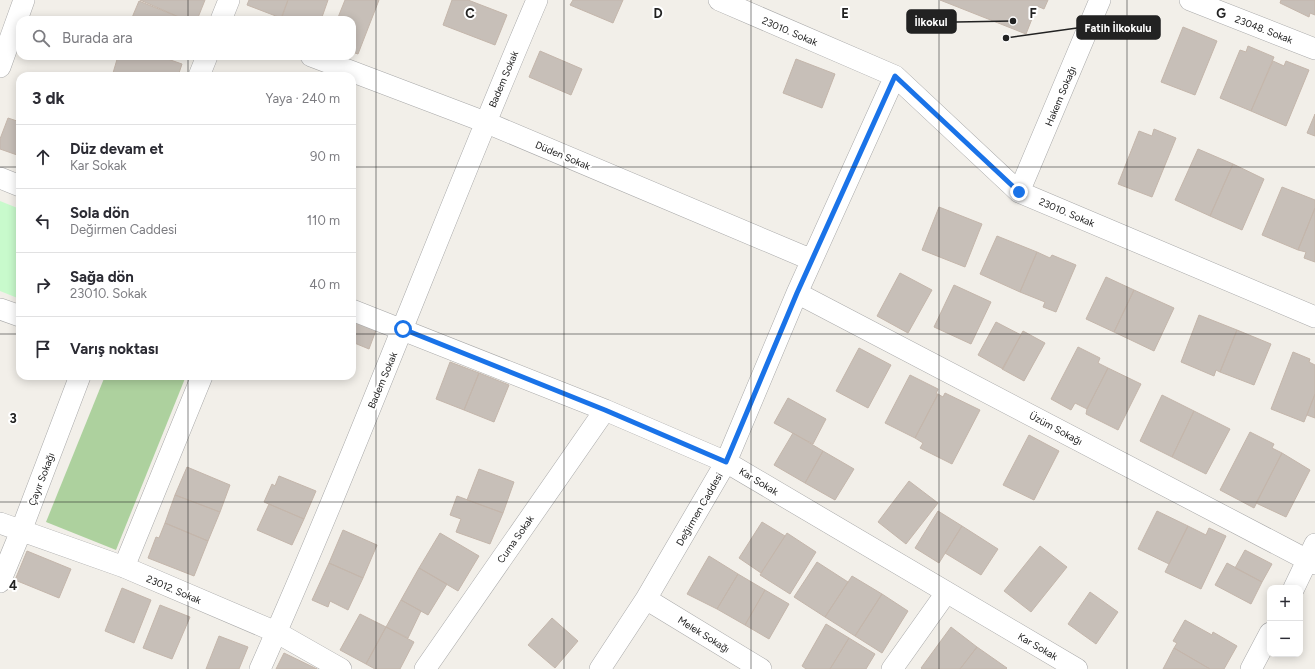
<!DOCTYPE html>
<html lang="tr">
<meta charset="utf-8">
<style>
:root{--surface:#fff;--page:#f7f7f7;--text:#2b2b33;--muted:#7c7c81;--line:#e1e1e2}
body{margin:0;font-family:Figtree,sans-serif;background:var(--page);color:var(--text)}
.controls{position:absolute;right:12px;bottom:12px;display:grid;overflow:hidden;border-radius:8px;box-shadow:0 2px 10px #0003}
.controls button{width:36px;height:36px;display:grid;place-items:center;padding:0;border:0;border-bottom:1px solid var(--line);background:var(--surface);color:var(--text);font:20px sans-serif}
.stop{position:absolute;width:12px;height:12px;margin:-9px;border:3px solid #1a73e8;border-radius:50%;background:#fff}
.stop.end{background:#1a73e8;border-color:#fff;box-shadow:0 1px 4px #0008}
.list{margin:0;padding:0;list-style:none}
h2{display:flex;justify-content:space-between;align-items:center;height:52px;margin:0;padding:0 16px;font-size:17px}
h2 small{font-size:13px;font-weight:400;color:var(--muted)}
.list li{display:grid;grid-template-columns:26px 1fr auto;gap:12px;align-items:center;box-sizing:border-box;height:64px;padding:0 16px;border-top:1px solid var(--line)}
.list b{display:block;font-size:15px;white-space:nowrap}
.list p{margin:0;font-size:13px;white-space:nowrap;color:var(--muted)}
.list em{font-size:13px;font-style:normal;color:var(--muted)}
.icon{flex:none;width:22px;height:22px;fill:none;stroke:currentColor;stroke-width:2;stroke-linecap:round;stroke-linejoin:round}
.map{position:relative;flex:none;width:1315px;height:669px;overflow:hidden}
.search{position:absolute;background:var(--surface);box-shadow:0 2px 10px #0003;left:16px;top:16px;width:340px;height:44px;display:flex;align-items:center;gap:10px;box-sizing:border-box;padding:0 14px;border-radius:12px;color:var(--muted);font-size:15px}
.panel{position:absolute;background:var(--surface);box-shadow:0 2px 10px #0003;left:16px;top:72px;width:340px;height:308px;border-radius:12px}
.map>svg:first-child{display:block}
</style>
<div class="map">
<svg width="1315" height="669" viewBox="0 0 1315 669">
<rect width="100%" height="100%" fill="#f2efe9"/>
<path fill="#add19e" d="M 105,376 L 186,376 L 116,550 L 46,522 Z"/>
<path fill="#c8facc" d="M 0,201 L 20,209 L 20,299 L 0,291 Z"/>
<path fill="#c7bfb8" stroke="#c4b6ab" d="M 140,0 L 205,0 L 197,20 L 186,20 Z
M 249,0 L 288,0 L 281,18 L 247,5 Z
M 288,0 L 328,0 L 321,20 L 281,20 Z
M 345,0 L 379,0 L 358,54 L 352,52 L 352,20 L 337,20 Z
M 452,0 L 468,0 L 507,15 L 495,45 L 443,25 Z
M 573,0 L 623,0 L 613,23 L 570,5 Z
M 940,0 L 1048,0 L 1044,9 L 1037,6 L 1026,34 Z
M 1281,0 L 1315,0 L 1315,15 L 1310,13 L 1309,17 L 1280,3 Z
M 139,1 L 186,20 L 131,20 Z
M 1183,27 L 1217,41 L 1195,95 L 1161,82 Z
M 1248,46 L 1274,57 L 1251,111 L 1220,98 L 1240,50 L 1246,52 Z
M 540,51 L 582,69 L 571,95 L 529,77 Z
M 118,56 L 159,56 L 182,64 L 178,76 L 123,76 L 113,73 Z
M 796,59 L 835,74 L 822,108 L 783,93 Z
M 1273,61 L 1284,66 L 1286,61 L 1309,70 L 1286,126 L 1251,111 Z
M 1315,114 L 1315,136 L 1307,133 Z
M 8,118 L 20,122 L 20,156 L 0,149 L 0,139 Z
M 1154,129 L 1176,138 L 1152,197 L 1118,184 L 1139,131 L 1152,136 Z
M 1198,149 L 1233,164 L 1210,216 L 1175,200 Z
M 1233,164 L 1264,179 L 1242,230 L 1210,216 Z
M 1282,187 L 1315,200 L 1315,208 L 1298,250 L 1262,235 Z
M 939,207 L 982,224 L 965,267 L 922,250 Z
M 1315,208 L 1315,262 L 1304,258 L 1306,252 L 1298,250 Z
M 997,236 L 1037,252 L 1020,292 L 980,274 Z
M 1037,252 L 1050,258 L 1052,255 L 1076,265 L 1056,312 L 1043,307 L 1045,302 L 1020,292 Z
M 900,273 L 932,290 L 908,333 L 877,316 Z
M 1106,277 L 1134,290 L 1114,332 L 1086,319 Z
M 954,285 L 991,302 L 971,344 L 934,327 Z
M 1134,290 L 1174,308 L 1154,351 L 1114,332 Z
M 356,313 L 379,322 L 369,349 L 352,342 L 352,323 Z
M 1199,315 L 1237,330 L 1220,372 L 1216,370 L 1214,376 L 1181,362 Z
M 996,322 L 1021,335 L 1003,369 L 978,355 Z
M 1237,330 L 1271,344 L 1254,385 L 1220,372 Z
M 1023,331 L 1045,343 L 1024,381 L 1002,369 Z
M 1078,347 L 1100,358 L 1098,363 L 1108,368 L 1087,409 L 1075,403 L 1071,410 L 1051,399 Z
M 859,348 L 891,365 L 868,408 L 836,391 Z
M 1293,352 L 1310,359 L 1309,362 L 1315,365 L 1315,394 L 1304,422 L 1271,409 Z
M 450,362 L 479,373 L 464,410 L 436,399 Z
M 1108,368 L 1141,384 L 1118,430 L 1086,414 L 1087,409 Z
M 479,373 L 509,385 L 494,422 L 464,410 Z
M 910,375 L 938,389 L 936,394 L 938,394 L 915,438 L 885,423 Z
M 945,393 L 980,410 L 952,464 L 920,448 L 923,443 L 915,438 L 938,394 L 943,397 Z
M 1315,394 L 1315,418 L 1307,415 Z
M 1162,395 L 1194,411 L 1172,457 L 1140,441 Z
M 788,398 L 826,419 L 813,444 L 774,423 Z
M 1194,411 L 1230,429 L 1206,474 L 1172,457 Z
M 1250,432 L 1274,444 L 1272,448 L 1282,453 L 1254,508 L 1220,490 Z
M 793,433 L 823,451 L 805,483 L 774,465 Z
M 1029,435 L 1059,451 L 1034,500 L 1003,485 Z
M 823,451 L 854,469 L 835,500 L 805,483 Z
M 1282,453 L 1310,470 L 1286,517 L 1256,503 Z
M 187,467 L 230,485 L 220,512 L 175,495 Z
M 479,469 L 514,482 L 503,513 L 467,500 Z
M 279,476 L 316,491 L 304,519 L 264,502 L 272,484 L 275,486 Z
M 909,481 L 938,503 L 906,544 L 878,522 Z
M 175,495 L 220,512 L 208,541 L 165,523 Z
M 457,496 L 503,513 L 490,544 L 456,532 L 461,519 L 450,515 Z
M 269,504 L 304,519 L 292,545 L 257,530 Z
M 938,511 L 962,526 L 939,563 L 915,548 Z
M 1157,511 L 1188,526 L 1169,564 L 1138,549 Z
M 762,522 L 785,536 L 761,573 L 739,558 Z
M 165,523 L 208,541 L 194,576 L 148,558 L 156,537 L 159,538 Z
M 962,526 L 998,549 L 981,575 L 945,553 Z
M 1188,526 L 1206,535 L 1209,528 L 1226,536 L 1201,589 L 1165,572 Z
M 343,530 L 377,545 L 363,578 L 329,563 Z
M 440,533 L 479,556 L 458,591 L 419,568 Z
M 787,533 L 816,552 L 790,594 L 760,575 Z
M 1040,546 L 1067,567 L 1031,612 L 1004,591 Z
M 1245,550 L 1272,564 L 1262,582 L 1235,568 Z
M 27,551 L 71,569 L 59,598 L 15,580 Z
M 709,556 L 738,574 L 717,609 L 687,594 Z
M 817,562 L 848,582 L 825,617 L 794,597 Z
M 329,563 L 363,578 L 348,610 L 330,601 L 328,607 L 312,600 Z
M 1227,563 L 1262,582 L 1251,604 L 1215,585 Z
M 419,568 L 447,584 L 428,615 L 401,600 Z
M 738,574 L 765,590 L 745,625 L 717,609 Z
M 852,576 L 882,594 L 855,636 L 825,617 Z
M 122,588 L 151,600 L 134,643 L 105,631 Z
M 765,590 L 789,604 L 769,639 L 745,625 Z
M 1090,592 L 1118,612 L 1096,644 L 1068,624 Z
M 882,594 L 908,611 L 882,653 L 855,636 Z
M 401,600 L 421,611 L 408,638 L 386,627 Z
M 160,605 L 190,617 L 172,659 L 143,648 Z
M 360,614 L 386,627 L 366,664 L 340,650 Z
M 552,618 L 578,641 L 555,668 L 528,645 Z
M 1185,620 L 1212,635 L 1213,632 L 1237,646 L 1224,669 L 1210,669 L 1174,648 L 1177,643 L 1173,641 Z
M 826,624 L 849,638 L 830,669 L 806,669 L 802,666 Z
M 386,627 L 414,642 L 400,669 L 375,669 L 366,664 Z
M 951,627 L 977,647 L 960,669 L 922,669 L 921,668 Z
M 219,636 L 248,647 L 239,669 L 206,669 Z
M 849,638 L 875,654 L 866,669 L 830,669 Z
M 977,647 L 1007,668 L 1006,669 L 960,669 Z
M 1174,648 L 1210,669 L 1163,669 Z
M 284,653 L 317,669 L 276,669 Z"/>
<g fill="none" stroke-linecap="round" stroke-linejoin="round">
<defs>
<path id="street" d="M 719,0 L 895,76 L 1019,192 L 1315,317
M 1190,0 L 1315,49
M 221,20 L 229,0
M 311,56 L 485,122 L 812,260
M 0,67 L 24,0
M 199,76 L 207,56
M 0,178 L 20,186
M 1019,192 L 1100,0
M 797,293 L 1315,564
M 0,309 L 20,316
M 352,310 L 605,410 L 726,462 L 1077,669
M 0,523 L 124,567 L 276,632 L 341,669
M 124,567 L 202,376
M 0,582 L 21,531 L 80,376
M 1294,588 L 1315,544
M 646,599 L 761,669
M 260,669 C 358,449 442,222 537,0
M 425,669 L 605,410
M 600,669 L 646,599 L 726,462 L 797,293 L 895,76
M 892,669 L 946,593
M 1251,669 L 1270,633"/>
</defs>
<use href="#street" stroke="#a9a9a9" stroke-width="22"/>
<use href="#street" stroke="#fff" stroke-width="21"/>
</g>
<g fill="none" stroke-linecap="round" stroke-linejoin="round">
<path stroke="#1a73e8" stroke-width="5" d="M 403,329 L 605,410 L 726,462 L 797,293 L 895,76 L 1019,192"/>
</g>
<path fill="none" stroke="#222" stroke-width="1" stroke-opacity="0.55" d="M 188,0 L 188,20M 376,0 L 376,669M 564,0 L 564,669M 751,0 L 751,669M 939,0 L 939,669M 1127,0 L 1127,669M 188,56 L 188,76M 0,167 L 20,167M 352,167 L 1315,167M 0,334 L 20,334M 352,334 L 1315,334M 188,376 L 188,669M 0,502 L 1315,502"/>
<g text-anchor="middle" stroke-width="4" stroke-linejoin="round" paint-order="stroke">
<g font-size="10" fill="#222" stroke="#fff">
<text transform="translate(1264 29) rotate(21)" y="4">23048. Sokak</text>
<text transform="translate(790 31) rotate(23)" y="4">23010. Sokak</text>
<text transform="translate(503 79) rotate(-67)" y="4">Badem Sokak</text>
<text transform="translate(1060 96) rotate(-67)" y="4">Hakem Sokağı</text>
<text transform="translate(563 155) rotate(23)" y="4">Düden Sokak</text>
<text transform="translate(1067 212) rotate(23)" y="4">23010. Sokak</text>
<text transform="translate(382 380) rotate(-67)" y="4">Badem Sokak</text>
<text transform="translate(1056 428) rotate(28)" y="4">Üzüm Sokağı</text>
<text transform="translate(41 479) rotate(-69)" y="4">Çayır Sokağı</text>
<text transform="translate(759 481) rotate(31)" y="4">Kar Sokak</text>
<text transform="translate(699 509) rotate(-60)" y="4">Değirmen Caddesi</text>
<text transform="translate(515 539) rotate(-55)" y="4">Cuma Sokak</text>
<text transform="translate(174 589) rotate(23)" y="4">23012. Sokak</text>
<text transform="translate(704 634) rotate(32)" y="4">Melek Sokağı</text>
<text transform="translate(1038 646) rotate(30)" y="4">Kar Sokak</text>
</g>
</g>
<g font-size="13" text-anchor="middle" font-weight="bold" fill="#222" stroke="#fff" stroke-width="4" stroke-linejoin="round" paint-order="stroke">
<text x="470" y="18">C</text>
<text x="658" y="18">D</text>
<text x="845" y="18">E</text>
<text x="1033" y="18">F</text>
<text x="1221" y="18">G</text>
<text x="13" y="423">3</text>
<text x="13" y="590">4</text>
</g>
<path fill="none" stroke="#222" stroke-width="1.5" d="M1013 21L956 22M1006 38L1077 28"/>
<g fill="#222" stroke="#fff" stroke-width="1.5">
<circle cx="1013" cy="21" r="4"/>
<circle cx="1006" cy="38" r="4"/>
</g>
<g fill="#222" stroke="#222" stroke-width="1.5">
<rect x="907" y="10" width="49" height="23" rx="4"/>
<rect x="1077" y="16" width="83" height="23" rx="4"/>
</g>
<g font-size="11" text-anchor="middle" font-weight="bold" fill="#fff">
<text x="931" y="26">İlkokul</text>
<text x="1118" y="32">Fatih İlkokulu</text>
</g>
</svg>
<div class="controls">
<button>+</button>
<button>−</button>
</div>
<div class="stop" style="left:403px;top:329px"></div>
<div class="stop end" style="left:1019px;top:192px"></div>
<div class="search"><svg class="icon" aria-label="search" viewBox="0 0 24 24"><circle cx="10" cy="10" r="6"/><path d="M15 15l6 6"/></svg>Burada ara</div>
<section class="panel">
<h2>3 dk<small>Yaya · 240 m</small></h2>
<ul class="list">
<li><svg class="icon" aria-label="ahead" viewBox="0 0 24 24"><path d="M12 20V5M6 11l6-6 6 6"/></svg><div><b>Düz devam et</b><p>Kar Sokak</p></div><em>90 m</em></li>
<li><svg class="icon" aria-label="left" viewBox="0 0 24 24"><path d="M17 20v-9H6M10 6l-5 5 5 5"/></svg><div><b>Sola dön</b><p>Değirmen Caddesi</p></div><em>110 m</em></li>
<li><svg class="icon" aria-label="right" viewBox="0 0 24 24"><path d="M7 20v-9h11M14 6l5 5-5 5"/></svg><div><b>Sağa dön</b><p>23010. Sokak</p></div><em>40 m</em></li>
<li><svg class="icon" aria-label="arrive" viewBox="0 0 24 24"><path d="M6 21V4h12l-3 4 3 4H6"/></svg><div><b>Varış noktası</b></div></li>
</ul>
</section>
</div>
